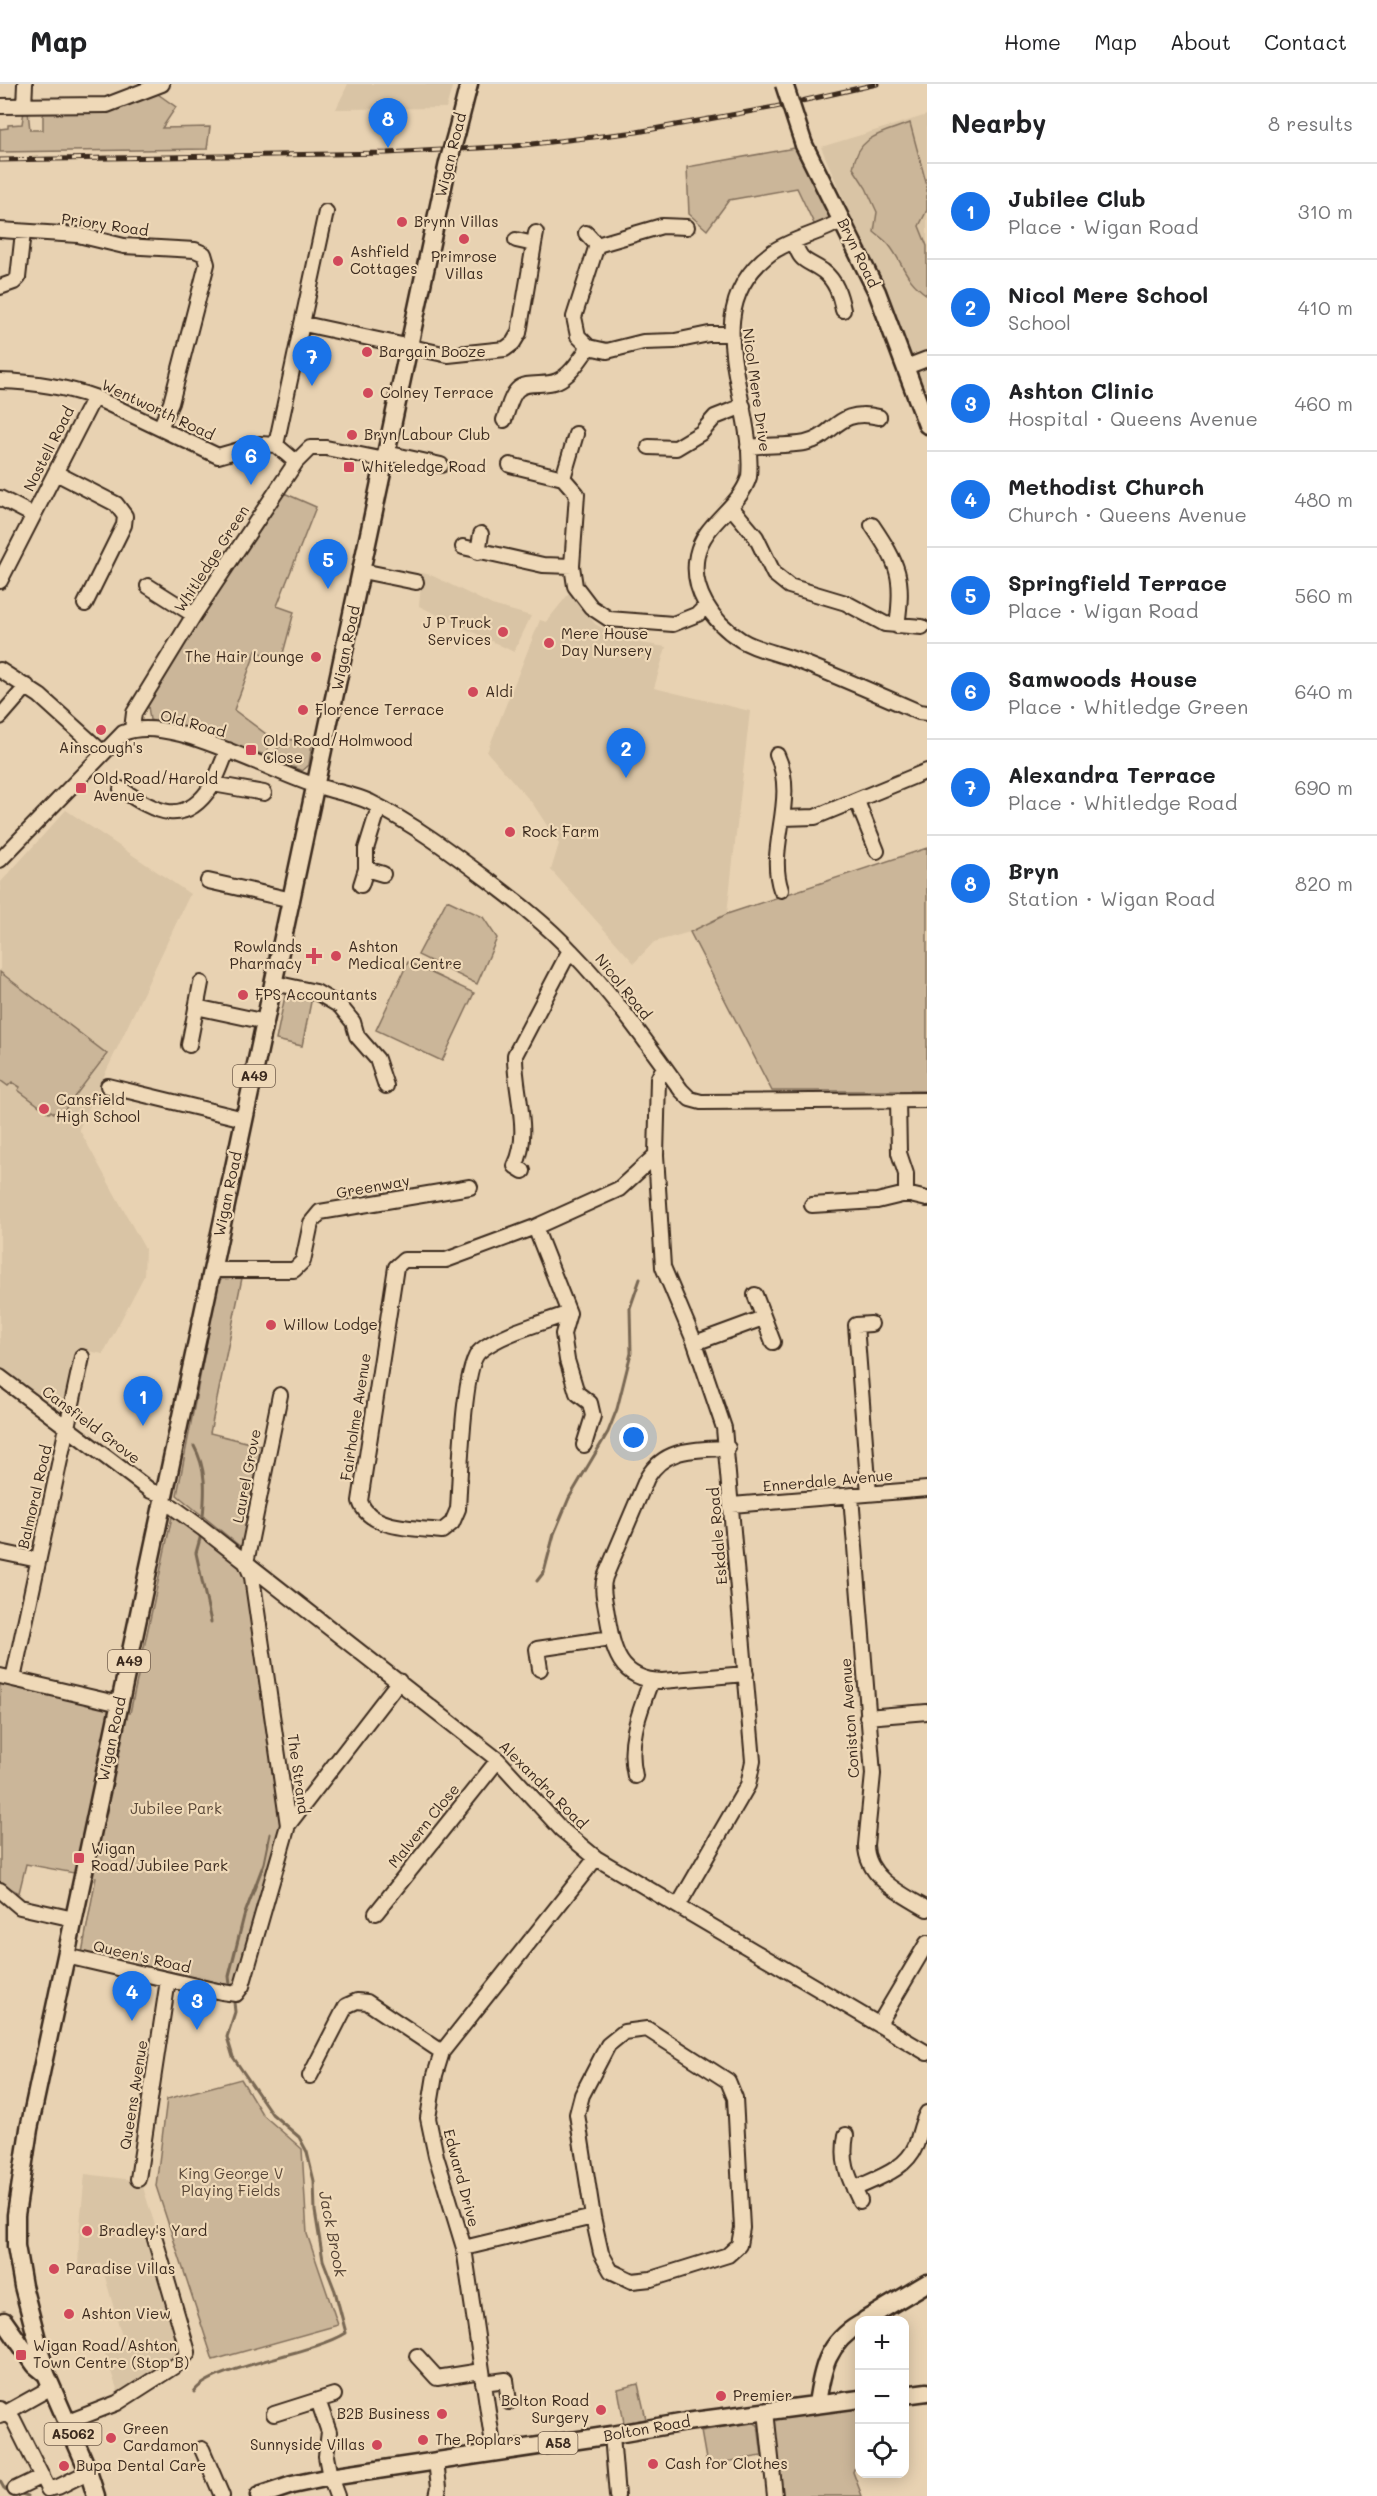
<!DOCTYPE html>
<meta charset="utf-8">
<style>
:root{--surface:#fff;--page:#f6f6f6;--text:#202124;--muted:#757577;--line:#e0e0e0;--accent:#1a73e8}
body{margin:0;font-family:Mali,sans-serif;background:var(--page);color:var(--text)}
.controls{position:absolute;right:18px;bottom:18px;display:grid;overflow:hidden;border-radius:12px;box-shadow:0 3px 15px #0003}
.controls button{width:54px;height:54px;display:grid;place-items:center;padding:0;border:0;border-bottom:2px solid var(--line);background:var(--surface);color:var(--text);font:30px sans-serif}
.you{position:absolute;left:634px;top:1354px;width:21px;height:21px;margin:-15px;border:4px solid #fff;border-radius:50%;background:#1a73e8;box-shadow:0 0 0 9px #1a73e833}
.badge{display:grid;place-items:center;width:39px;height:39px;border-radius:50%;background:var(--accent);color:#fff;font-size:20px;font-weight:700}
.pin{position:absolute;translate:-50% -50px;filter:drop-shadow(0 2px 3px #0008)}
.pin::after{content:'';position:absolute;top:32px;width:21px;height:18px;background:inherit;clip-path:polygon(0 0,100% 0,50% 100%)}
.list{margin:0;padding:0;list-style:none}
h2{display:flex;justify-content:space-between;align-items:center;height:78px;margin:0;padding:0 24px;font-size:26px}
h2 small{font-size:20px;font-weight:400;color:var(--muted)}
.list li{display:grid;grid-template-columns:39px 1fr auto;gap:18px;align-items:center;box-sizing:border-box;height:96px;padding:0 24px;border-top:2px solid var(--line)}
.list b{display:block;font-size:22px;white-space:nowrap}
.list p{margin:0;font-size:20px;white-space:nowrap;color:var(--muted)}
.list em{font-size:20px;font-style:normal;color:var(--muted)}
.icon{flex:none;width:33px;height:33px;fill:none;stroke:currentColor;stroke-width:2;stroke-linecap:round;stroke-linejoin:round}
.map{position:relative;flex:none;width:927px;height:2412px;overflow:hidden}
header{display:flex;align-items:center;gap:36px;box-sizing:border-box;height:84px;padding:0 30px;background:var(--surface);border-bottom:2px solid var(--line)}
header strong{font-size:28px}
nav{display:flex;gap:33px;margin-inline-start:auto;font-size:21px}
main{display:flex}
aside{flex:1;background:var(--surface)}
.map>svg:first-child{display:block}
</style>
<header>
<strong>Map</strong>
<nav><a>Home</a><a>Map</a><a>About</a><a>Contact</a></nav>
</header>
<main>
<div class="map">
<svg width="927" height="2412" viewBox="0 0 927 2412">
<rect width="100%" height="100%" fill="#e8d2b2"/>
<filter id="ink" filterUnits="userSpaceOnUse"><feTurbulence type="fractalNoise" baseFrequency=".0167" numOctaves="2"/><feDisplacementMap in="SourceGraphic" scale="12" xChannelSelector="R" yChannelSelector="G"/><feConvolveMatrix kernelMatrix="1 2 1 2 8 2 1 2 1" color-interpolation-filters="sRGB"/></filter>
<g filter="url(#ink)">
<path fill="#d9c4a5" d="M 348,0 L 453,0 L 446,24 L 336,25 Z
M 927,31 L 927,310 L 821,63 Z
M 422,489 L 431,491 L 492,521 L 531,532 L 514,568 L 419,522 Z
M 571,507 L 595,540 L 629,557 L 666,563 L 654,604 L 750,627 L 727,830 L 690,848 L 654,858 L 634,879 L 551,786 L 559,760 L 533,720 L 487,668 L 540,536 L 546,538 Z
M 66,726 L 190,810 L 79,1045 L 145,1165 L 144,1192 L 103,1270 L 77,1265 L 64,1332 L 0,1285 L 0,799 Z
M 85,2090 L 133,2096 L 142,2100 L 193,2263 L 118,2308 L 105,2270 L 125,2263 L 101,2179 L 78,2187 L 79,2150 Z"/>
<path fill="#cbb699" stroke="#83705c" stroke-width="1.5" d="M 155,8 L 176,23 L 162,44 L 210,43 L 207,65 L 0,68 L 0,45 L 8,44 L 8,41 L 22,40 L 24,27 L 28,27 L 30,46 L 43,46 L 43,27 L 113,26 Z
M 910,39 L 927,102 L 927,126 L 919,142 L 927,162 L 927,211 C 904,195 904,180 889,161 C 885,156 879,152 874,148 L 877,128 L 866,104 L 853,84 C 858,51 883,49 910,39 Z
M 800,63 L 840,135 L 817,146 L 797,104 L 729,116 L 707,146 L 689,130 L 687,83 Z
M 284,409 L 316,423 L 277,522 L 294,528 L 281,577 L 256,567 L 234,626 L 270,653 L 267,668 L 272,670 L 287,655 L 312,659 L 309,681 L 302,687 L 262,670 L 150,636 L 147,615 Z
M 927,764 L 927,1007 L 772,1007 L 690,848 L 727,830 Z
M 447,816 L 483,833 L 497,854 L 477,900 L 418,871 Z
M 408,878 L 474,909 L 442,977 L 376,946 Z
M 0,888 L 107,970 L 59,1033 L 51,1027 L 49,1029 L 18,1006 L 20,1003 L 12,998 L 8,1002 L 0,996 Z
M 286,907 L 312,913 L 302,962 L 276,956 Z
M 242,1194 L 210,1349 L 262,1362 L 242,1464 L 177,1411 L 219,1195 Z
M 173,1428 L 244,1486 L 286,1744 L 237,1903 L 82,1869 L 96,1793 L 26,1780 L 19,1809 L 0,1799 L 0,1600 L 130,1629 Z
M 241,1995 L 262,2030 L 302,2065 L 307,2150 L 338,2241 L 213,2276 L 156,2102 L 167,2015 Z
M 638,2300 L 646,2335 L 624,2339 L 618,2305 Z
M 859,2324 L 859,2384 L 854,2385 L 853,2388 L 862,2412 L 777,2412 L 766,2327 Z
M 752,2338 L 758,2341 L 762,2372 L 707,2381 L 701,2347 Z"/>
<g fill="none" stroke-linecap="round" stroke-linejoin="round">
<path stroke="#796753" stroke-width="3" d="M 194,1362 C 207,1386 205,1408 203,1433
M 201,1451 L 196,1469 L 211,1538
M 537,1497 L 544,1488 L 554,1450 L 569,1414 L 608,1348 L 617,1325 L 631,1269 L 630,1224 L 640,1195
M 230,1901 L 229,1892 L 244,1832 L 264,1779 L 270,1750
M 194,2308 C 209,2283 314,2270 346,2249 L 335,2207 L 323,2176 L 315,2127 L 314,2097 L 307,2068 L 299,2053 L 272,2030 L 233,1973 L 227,1953 L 235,1928 L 234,1918
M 0,2397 L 5,2406 L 11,2408
M 18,2409 L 28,2412"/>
<defs>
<path id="minor" d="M 0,22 L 107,21 L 162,0
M 24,22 L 25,0
M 842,136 C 820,150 792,154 771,169 C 693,227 756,316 749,393 C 739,425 704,438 697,471 C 690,505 712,538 741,556 C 757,566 778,569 796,576 C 837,592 878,610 919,628 L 927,629
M 0,146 L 78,151 L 124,162 L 195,166 L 204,170 L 207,180 L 171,319 L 160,344
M 586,149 L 597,161 L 662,142 L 687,143
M 516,156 L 534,160 L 536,149
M 794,157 C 801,180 806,175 823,187 C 836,197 840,211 843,226
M 597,161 L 574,233 L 578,252 L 589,263 L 607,267 L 643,258 L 675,257 L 709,250 L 730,250
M 0,203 L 14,198 L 18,194 L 23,148
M 304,240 L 448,271 L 505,265 L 513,259 L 519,249 L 534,160
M 906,283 L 927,275
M 0,297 C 33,298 63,302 94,313 L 218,372 L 260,360 L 276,361 L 296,378
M 504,336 C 508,327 510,313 517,306 C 527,296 544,303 557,297 C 571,291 580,275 589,263
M 576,350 L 563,394 L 577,410 L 572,482 L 575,502 L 591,523 L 609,535 L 673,540 L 698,530 L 706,522
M 276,361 L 326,128
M 649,363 L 676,364 L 701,349 L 715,333 L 743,322
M 748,363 C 765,361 790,362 805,359 C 835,353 836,323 879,333
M 386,369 L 441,381
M 510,381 L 563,394
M 56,389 L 116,420 L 125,432 L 124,441 L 85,520
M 0,414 L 33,431
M 731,423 L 756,453 L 774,490 L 789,502 L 846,519 L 885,540 L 922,543
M 872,441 C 899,481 904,493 897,542
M 463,463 L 543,481 L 572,482
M 478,468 L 481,450
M 362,487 L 416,498
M 0,497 L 94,313
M 148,502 L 194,531
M 0,586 L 40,612 L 103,669
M 0,633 L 27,602
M 132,645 L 134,629 L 194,531 L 296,378 L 310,364 L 326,364 L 385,376
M 777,671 C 798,716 766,763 781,806
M 213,700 L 264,709
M 121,705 C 156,729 185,744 212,701 C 219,690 222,677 228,666
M 857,717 L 877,767
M 783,734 L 815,733 L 927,687
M 0,776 L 123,649 C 158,634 221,664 254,677 C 275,685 296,696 318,702 C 335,708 353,710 370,718 C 412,739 451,768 488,796 C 517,818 546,840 571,867 C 612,909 647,959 681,1006 L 690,1015 L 701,1018 L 927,1016
M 366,785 L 383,790
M 208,797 L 292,816
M 361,801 L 366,785 L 366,765 L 379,723
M 274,899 L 316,908 L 340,922 L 353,938 L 357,952 L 377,975 L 386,1002
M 196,923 L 266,938
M 189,961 L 201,899
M 664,983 L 658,995 L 656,1071 L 663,1183 L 695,1259 L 724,1344 L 753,1677 L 748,1701 L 678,1822
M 108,1002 L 244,1035
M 898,1016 L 899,1069 L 906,1090 L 906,1110
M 523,1087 L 515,1082 C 532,1048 514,1007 515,971 L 570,866
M 812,1121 L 877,1117 L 906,1110 L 927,1115
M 535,1143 L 569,1229 C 543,1239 501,1249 480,1267 C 462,1281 460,1398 458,1425 L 452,1439 L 442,1447 C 417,1444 369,1446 360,1417 L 396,1183 L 404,1176 L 446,1176 L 535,1143 L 619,1105 L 656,1071
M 212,1186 L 294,1186 L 303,1177 L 311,1139 L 320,1128 L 470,1103
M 755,1211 L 773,1258
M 569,1229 L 563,1250 L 567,1276 L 577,1309 L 590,1319 L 593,1332 L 584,1361
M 695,1259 L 763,1234
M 0,1293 L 151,1407 L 164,1411
M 728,1364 C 695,1366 665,1363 647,1394 L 605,1493 C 601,1505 605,1517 607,1530 C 613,1565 618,1596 662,1597 L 746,1590
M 869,1410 L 856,1241 L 871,1240
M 851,1412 L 873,1690 L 866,1761 C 866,1794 902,1810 927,1825
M 162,1420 L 173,1423 L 202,1444 L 498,1676 L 561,1745 L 596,1774 L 927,1969
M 732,1421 L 927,1405
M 0,1468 L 38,1476
M 540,1585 L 537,1565 L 611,1554
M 0,1592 L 120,1620
M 13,1595 L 82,1273
M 867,1633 L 927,1628
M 635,1692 C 627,1659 639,1629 651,1597
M 288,1741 L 399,1597
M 0,1806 L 20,1823 L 74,1835
M 376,1829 L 498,1676
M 66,1872 L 222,1908 L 236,1910 L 242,1902 L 288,1741 L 252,1493 L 246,1479 L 280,1311
M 879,1940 L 927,1859
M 647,1945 L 728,1997 L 735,2014 L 742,2144 L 739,2161 L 728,2171 L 651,2195 L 632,2197 L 611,2187 L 601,2169 L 593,2133 L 577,2030 L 582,2011 L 608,1961 L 624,1948 Z
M 310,1992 L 346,1922 L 357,1917 L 367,1918 L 442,1968
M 846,2051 C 841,2079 848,2092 860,2117
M 138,2095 L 168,1896
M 854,2105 C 877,2094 906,2086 916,2061 C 920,2050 921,2040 927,2029
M 464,2164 L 593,2133
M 417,2272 L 437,2294 L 481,2287
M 483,2299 L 506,2296 L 509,2318
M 318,2316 L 329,2348 L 326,2372 L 330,2393 L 337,2412
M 0,2325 L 13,2335 L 48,2405 L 58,2403 L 88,2388
M 766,2327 L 775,2412
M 274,2330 L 334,2311
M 0,2332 L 52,2303
M 68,2338 L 117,2319 L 181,2278 L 188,2268 L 155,2155
M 612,2351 L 617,2412
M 202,2365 L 222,2412
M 494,2368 L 464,2164 L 436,2072 L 428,2034 L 435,1991 L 442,1968 L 596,1774
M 436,2377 L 439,2403 L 437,2412
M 15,2405 L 42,2392"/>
<path id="major" d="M 457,47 L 469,0
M 804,61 L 877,208 L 927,341
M 865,2236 L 927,2199
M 4,2237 L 35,2281 L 46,2290
M 904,2311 L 927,2308
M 817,2320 C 822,2285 827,2259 860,2240
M 96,2412 L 87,2384 L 46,2290 L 23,2202 L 16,2162 L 16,2131 L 29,2045 L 66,1872 L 448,79
M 259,2412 L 292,2401 L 330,2393 L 612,2351 L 686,2338 L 860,2315"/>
</defs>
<use href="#minor" stroke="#3b2a1e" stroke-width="18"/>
<use href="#major" stroke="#3b2a1e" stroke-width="21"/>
<use href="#minor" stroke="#efd9b8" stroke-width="14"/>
<use href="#major" stroke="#efd9b8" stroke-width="16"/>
<defs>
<path id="rail" d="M 0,76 L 387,69 L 515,62 L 637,48 L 775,23 L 877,0"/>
</defs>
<use href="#rail" stroke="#3b2a1e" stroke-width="5"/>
<use href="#rail" stroke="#efd9b8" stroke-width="3" stroke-dasharray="9" stroke-linecap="butt"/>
<defs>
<path id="major-bridge" d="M 784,0 L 804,61
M 448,79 L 457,47"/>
</defs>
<use href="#major-bridge" stroke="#3b2a1e" stroke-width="21" stroke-linecap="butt"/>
<use href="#major-bridge" stroke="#efd9b8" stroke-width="16"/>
</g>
</g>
<g fill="#d1495b" stroke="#efd9b8" stroke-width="2">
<circle cx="402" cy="138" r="6"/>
<circle cx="464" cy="155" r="6"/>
<circle cx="338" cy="177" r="6"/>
<circle cx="367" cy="268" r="6"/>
<circle cx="368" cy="309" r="6"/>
<circle cx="352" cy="351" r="6"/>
<rect x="343" y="377" width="12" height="12" rx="3"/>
<circle cx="503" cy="548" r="6"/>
<circle cx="549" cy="559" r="6"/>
<circle cx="316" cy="573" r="6"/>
<circle cx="473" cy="608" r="6"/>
<circle cx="303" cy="626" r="6"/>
<circle cx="101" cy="646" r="6"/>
<rect x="245" y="660" width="12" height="12" rx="3"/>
<rect x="75" y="698" width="12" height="12" rx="3"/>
<circle cx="510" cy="748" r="6"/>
<path d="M311 863h6v6h6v6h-6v6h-6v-6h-6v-6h6z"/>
<circle cx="336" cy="872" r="6"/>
<circle cx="243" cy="911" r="6"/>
<circle cx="44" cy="1025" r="6"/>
<circle cx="271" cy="1241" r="6"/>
<rect x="73" y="1768" width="12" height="12" rx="3"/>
<circle cx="87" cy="2147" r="6"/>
<circle cx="54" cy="2185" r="6"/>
<circle cx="69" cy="2230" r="6"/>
<rect x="15" y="2265" width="12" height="12" rx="3"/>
<circle cx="721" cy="2312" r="6"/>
<circle cx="601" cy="2326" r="6"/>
<circle cx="442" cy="2330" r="6"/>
<circle cx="111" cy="2354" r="6"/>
<circle cx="423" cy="2356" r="6"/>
<circle cx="377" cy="2361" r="6"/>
<circle cx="653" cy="2380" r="6"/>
<circle cx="64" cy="2382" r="6"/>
</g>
<g text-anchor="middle" stroke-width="4.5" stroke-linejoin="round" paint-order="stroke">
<g fill="#efd9b8" stroke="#715e4c" stroke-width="1.5">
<rect x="233" y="981" width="42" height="22" rx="4.5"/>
<rect x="108" y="1566" width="42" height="22" rx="4.5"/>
<rect x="44.5" y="2339" width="57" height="22" rx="4.5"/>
<rect x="538.5" y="2348" width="39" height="22" rx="4.5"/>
</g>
<g font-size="14" font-weight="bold" fill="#3b2a1e">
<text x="254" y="997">A49</text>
<text x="129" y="1582">A49</text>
<text x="73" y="2355">A5062</text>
<text x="558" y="2364">A58</text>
</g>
<g font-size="15" fill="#3b2a1e" stroke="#efd9b8">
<text transform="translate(451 71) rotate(-76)" y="5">Wigan Road</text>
<text transform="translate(105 141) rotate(8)" y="5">Priory Road</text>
<text transform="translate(858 169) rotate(64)" y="5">Bryn Road</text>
<text transform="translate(756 306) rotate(82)" y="5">Nicol Mere Drive</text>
<text transform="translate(158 326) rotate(25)" y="5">Wentworth Road</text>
<text transform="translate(49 365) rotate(-63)" y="5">Nostell Road</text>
<text transform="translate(212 475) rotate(-57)" y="5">Whitledge Green</text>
<text transform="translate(346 564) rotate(-78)" y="5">Wigan Road</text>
<text transform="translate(193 640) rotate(15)" y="5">Old Road</text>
<text transform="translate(623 903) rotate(51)" y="5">Nicol Road</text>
<text transform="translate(373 1103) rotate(-10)" y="5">Greenway</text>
<text transform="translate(228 1110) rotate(-78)" y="5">Wigan Road</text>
<text transform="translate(356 1333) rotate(-81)" y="5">Fairholme Avenue</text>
<text transform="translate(91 1341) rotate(37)" y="5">Cansfield Grove</text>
<text transform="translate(247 1392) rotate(-79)" y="5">Laurel Grove</text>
<text transform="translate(828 1397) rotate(-5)" y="5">Ennerdale Avenue</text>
<text transform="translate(35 1413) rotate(-77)" y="5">Balmoral Road</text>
<text transform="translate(718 1452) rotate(-95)" y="5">Eskdale Road</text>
<text transform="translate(850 1634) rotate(-94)" y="5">Coniston Avenue</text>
<text transform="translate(112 1655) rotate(-78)" y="5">Wigan Road</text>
<text transform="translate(298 1690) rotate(82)" y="5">The Strand</text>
<text transform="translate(543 1701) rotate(45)" y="5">Alexandra Road</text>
<text transform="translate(424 1742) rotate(-51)" y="5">Malvern Close</text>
<text transform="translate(142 1873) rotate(13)" y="5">Queen's Road</text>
<text transform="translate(134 2011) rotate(-81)" y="5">Queens Avenue</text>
<text transform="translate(461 2094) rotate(75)" y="5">Edward Drive</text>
<text transform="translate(647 2345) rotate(-10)" y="5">Bolton Road</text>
</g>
<g font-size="15" fill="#3b2a1e" stroke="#efd9b8" text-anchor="start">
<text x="414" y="143">Brynn Villas</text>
<text x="350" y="173">Ashfield<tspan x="350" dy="17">Cottages</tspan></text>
<text x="464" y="178" text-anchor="middle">Primrose<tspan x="464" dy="17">Villas</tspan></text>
<text x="379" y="273">Bargain Booze</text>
<text x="380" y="314">Colney Terrace</text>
<text x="364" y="356">Bryn Labour Club</text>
<text x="361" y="388">Whiteledge Road</text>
<text x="491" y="544" text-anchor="end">J P Truck<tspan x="491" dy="17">Services</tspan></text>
<text x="561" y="555">Mere House<tspan x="561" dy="17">Day Nursery</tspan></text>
<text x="304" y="578" text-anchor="end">The Hair Lounge</text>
<text x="485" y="613">Aldi</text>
<text x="315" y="631">Florence Terrace</text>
<text x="263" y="662">Old Road/Holmwood<tspan x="263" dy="17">Close</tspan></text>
<text x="101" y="669" text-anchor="middle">Ainscough's</text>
<text x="93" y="700">Old Road/Harold<tspan x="93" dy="17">Avenue</tspan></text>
<text x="522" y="753">Rock Farm</text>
<text x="302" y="868" text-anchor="end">Rowlands<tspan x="302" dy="17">Pharmacy</tspan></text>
<text x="348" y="868">Ashton<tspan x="348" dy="17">Medical Centre</tspan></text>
<text x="255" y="916">FPS Accountants</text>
<text x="56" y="1021">Cansfield<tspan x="56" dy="17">High School</tspan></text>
<text x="283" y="1246">Willow Lodge</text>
<text x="91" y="1770">Wigan<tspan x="91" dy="17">Road/Jubilee Park</tspan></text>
<text x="99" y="2152">Bradley's Yard</text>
<text x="66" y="2190">Paradise Villas</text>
<text x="81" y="2235">Ashton View</text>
<text x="33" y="2267">Wigan Road/Ashton<tspan x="33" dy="17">Town Centre (Stop B)</tspan></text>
<text x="733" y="2317">Premier</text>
<text x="589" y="2322" text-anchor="end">Bolton Road<tspan x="589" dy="17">Surgery</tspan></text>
<text x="430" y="2335" text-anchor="end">B2B Business</text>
<text x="123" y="2350">Green<tspan x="123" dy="17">Cardamon</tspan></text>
<text x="435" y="2361">The Poplars</text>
<text x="365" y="2366" text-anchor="end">Sunnyside Villas</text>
<text x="665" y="2385">Cash for Clothes</text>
<text x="76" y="2387">Bupa Dental Care</text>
</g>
<g font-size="15" fill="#584637" stroke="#efd9b8">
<text x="176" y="1730">Jubilee Park</text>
<text x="231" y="2095">King George V<tspan x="231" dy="17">Playing Fields</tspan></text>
</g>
<g font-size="16" font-style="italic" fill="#554334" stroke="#efd9b8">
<text transform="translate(333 2150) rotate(79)" y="6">Jack Brook</text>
</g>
</g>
</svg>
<div class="controls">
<button>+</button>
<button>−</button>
<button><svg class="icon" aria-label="locate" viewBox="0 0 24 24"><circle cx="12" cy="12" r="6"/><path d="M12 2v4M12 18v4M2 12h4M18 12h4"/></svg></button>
</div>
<div class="you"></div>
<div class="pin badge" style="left:143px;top:1342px">1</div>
<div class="pin badge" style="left:626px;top:694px">2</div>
<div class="pin badge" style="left:197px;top:1946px">3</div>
<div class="pin badge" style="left:132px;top:1937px">4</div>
<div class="pin badge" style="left:328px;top:505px">5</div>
<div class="pin badge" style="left:251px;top:401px">6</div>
<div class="pin badge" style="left:312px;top:302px">7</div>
<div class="pin badge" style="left:388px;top:64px">8</div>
</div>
<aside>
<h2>Nearby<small>8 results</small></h2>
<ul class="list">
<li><span class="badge">1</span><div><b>Jubilee Club</b><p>Place · Wigan Road</p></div><em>310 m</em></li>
<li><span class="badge">2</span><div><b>Nicol Mere School</b><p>School</p></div><em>410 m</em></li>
<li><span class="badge">3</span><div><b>Ashton Clinic</b><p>Hospital · Queens Avenue</p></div><em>460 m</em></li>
<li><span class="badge">4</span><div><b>Methodist Church</b><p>Church · Queens Avenue</p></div><em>480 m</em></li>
<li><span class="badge">5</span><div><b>Springfield Terrace</b><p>Place · Wigan Road</p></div><em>560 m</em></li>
<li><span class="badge">6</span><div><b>Samwoods House</b><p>Place · Whitledge Green</p></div><em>640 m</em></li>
<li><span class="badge">7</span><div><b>Alexandra Terrace</b><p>Place · Whitledge Road</p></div><em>690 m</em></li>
<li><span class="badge">8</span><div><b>Bryn</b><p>Station · Wigan Road</p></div><em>820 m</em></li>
</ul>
</aside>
</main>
